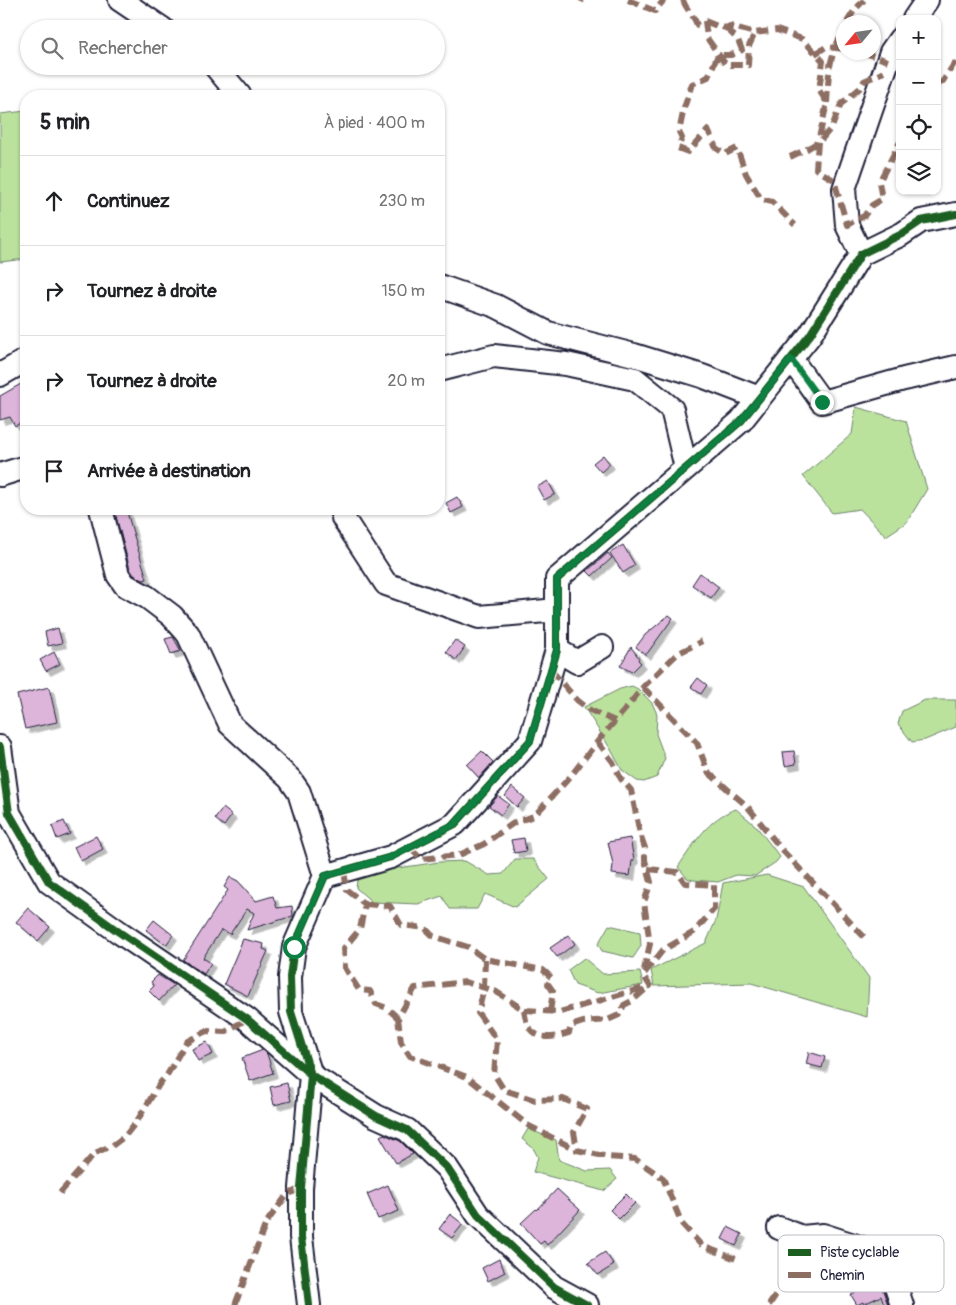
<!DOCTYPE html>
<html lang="fr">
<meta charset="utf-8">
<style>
:root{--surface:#fff;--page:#f6f6f6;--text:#202124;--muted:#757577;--line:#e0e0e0}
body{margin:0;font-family:Pangolin,sans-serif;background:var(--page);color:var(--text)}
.controls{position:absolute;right:15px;top:15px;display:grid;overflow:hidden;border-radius:10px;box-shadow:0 1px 4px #0004}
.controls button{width:45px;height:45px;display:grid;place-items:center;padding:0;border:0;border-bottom:1px solid var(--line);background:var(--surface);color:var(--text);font:25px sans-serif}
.compass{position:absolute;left:836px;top:15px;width:45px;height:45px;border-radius:50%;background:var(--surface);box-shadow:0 1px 4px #0004;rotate:241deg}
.stop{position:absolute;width:15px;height:15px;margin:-11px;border:4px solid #0b8043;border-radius:50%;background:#fff}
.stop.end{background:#0b8043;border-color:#fff;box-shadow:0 1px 5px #0008}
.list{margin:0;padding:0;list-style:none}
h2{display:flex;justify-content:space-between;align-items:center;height:65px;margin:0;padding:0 20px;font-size:21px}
h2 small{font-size:16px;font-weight:400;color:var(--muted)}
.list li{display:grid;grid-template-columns:32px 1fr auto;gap:15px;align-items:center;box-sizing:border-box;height:90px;padding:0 20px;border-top:1px solid var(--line)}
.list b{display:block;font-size:19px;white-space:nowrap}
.list em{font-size:16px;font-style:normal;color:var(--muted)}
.icon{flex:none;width:28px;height:28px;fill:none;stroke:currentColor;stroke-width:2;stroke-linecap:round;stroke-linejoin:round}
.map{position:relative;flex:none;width:956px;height:1305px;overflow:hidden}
.search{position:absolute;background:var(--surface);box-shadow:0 1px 4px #0004;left:20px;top:20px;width:425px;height:55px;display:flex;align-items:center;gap:12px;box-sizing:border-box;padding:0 18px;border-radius:28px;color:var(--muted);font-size:19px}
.panel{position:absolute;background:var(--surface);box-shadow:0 1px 4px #0004;left:20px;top:90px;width:425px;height:425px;border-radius:20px}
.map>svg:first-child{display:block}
</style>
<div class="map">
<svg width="956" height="1305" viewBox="0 0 956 1305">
<defs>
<filter id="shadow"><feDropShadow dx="4.5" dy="4.5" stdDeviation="0" flood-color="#0004"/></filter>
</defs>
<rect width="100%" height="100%" fill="#fff"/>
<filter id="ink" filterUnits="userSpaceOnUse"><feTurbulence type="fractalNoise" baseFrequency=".02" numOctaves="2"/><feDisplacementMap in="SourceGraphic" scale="10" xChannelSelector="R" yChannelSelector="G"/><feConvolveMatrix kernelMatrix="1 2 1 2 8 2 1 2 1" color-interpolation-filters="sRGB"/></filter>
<g filter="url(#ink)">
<path fill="#bbe29d" stroke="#6e826c" d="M 26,111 L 26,259 L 0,262 L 0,114 Z
M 856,407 L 906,421 L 927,489 L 907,522 L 886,536 L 860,509 L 832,513 L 803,476 L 852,434 Z
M 632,686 L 638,689 L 652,703 L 657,714 L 656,734 L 665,758 L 657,777 L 644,782 L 637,781 L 622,770 L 610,748 L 584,707 L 620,689 Z
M 925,700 L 956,700 L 956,727 L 925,740 L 912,742 L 898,724 L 902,711 Z
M 736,809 L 756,826 L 780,857 L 776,862 L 755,876 L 736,875 L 718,882 L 693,880 L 687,878 L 678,867 C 694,844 708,818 736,809 Z
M 515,859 L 533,859 L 549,879 L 515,907 L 485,894 L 477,909 L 450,909 L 442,896 L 418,904 L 372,902 L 356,888 L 358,874 L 439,862 L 465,861 L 489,875 L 503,874 Z
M 767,875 L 804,887 L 869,978 L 867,1017 L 751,983 L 654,986 L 651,970 L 706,943 L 716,920 L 723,883 Z
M 609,925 L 640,932 L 641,946 L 633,958 L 602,951 L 598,944 Z
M 584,958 L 603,974 L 640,972 L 643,985 L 598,993 L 575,985 L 568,970 Z
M 528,1129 L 556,1140 L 559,1160 L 587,1171 L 610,1170 L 617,1179 L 604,1191 L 533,1172 L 538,1157 L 533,1148 L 522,1139 Z"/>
<path fill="#ddb4da" stroke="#22223b" filter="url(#shadow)" d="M 26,381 L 26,420 L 15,426 L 10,417 L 0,420 L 0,396 Z
M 603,455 L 610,464 L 601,472 L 593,463 Z
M 548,481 L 555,494 L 544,500 L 537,487 Z
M 457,497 L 463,507 L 451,513 L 446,503 Z
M 114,509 L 126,509 L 147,579 L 143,580 L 134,575 L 130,569 Z
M 623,545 L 635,565 L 623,573 L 610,553 Z
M 608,553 L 612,558 L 592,576 L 587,571 Z
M 700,573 L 719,587 L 711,598 L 692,585 Z
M 669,615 L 673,618 L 646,655 L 636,647 L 645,635 Z
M 58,628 L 62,643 L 48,646 L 45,632 Z
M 173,637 L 181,651 L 171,654 L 165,639 Z
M 455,640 L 465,647 L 456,660 L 446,652 Z
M 631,647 L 639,658 L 638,660 L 641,663 L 632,672 L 620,666 Z
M 54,652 L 60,664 L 46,671 L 40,660 Z
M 698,678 L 707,685 L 701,694 L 691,687 Z
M 49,687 L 57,722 L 25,729 L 17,695 Z
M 482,751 L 493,762 L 479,778 L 467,765 Z
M 794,751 L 796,764 L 785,766 L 783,752 Z
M 512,787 L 525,798 L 517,807 L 505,796 Z
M 498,796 L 509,804 L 501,815 L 489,806 Z
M 223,808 L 232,815 L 224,826 L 215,819 Z
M 64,821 L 70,834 L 57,839 L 52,826 Z
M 96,836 L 103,849 L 81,861 L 74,847 Z
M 524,838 L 526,851 L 514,853 L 511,840 Z
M 630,838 L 634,860 L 632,861 L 630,876 L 612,874 L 613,864 L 608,842 Z
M 230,877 L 238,881 L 256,901 L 273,896 L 277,908 L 292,906 L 293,916 L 247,930 L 254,913 L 247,909 L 230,934 L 221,930 L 203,958 L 211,963 L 204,974 L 183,960 L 228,890 L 224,887 Z
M 28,908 L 50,927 L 38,941 L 16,922 Z
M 154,920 L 173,935 L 166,945 L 146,930 Z
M 569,935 L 575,944 L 557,957 L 550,948 Z
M 243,939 L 264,944 L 263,949 L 268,951 L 248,996 L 224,984 Z
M 158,975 L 174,985 L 159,1001 L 149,991 L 154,986 L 151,982 Z
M 207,1042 L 213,1054 L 198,1061 L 192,1049 Z
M 263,1050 L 267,1054 L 273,1073 L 250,1081 L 242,1058 Z
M 809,1052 L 825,1057 L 822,1068 L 806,1064 Z
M 287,1083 L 291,1101 L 274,1105 L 270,1087 Z
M 384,1134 L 400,1141 L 413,1154 L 396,1163 L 380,1136 Z
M 388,1185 L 399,1211 L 378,1219 L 367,1194 Z
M 557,1189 L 580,1210 L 547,1245 L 544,1241 L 540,1244 L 521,1223 L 536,1209 L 537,1210 Z
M 626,1194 L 635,1203 L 619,1219 L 610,1210 Z
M 450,1214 L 463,1224 L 452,1238 L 439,1229 Z
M 728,1227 L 742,1234 L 736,1246 L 722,1239 Z
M 605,1252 L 614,1265 L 598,1275 L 588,1263 Z
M 499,1259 L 505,1272 L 488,1281 L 482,1268 Z
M 881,1285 L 888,1305 L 884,1305 L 881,1296 L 864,1304 L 863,1302 L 857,1305 L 851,1295 L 865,1287 L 866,1290 Z"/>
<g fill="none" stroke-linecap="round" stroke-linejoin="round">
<defs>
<path id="minor" d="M 120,0 L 163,29
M 914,19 L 927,0
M 215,66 L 240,96
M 861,254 L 847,225 L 844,189 L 891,52 L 900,39
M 439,286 L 496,306 L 548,333 L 634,355 L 702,376 L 759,398
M 791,359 L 822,402 L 904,379 L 956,367
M 439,370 L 494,356 L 566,364 L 635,379 L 672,409 L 686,468
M 0,375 L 26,360
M 0,475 L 26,467
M 101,509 L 118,575 L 125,585 L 147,597 L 172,616 L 188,634 L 230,724 L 290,779 L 299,792 L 325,876
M 343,509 L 343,518 L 386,584 L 479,617 L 557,610
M 557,650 L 577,662 L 602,647
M 0,747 L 9,813 L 49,882 L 119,932 L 247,1019 L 311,1075 L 376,1116 L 407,1130 L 447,1168 L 478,1215 L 554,1287 L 587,1305
M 779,1228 L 802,1237 L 823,1235 L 860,1247 L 885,1267 L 893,1278 L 902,1305
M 309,1305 L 301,1237 L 301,1188 L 311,1075 L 291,1012 L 290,977 L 294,947 L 325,876 L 391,857 L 455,824 L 530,741 L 557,650 L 557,579 L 741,421 L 810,335 L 861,254 L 902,234 L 921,221 L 956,214"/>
</defs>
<use href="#minor" stroke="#22223b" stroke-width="26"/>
<use href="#minor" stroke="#fff" stroke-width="22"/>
<path stroke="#8d6e63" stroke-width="6" stroke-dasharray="12 6" stroke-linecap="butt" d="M 628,0 L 655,11 L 664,0
M 683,0 C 686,10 694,15 697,25 L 706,28
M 581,2 L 582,0
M 705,21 L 717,26 L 726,28 L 730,26 L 755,33 L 777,30 L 802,39 L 823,61 L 819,90 L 827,103 L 818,142 L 816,169 L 834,180 L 847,225 L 864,216 L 872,205 L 882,199 L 879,182 L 900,142
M 705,21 L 707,38 L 726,65 L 748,65 L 749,46 L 755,33
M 847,22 L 854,11 L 864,0
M 726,28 L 738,40 L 742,50 L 731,55 L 718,55 L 708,77 L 692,84 L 684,108 L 679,132 L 682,138 L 678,148 L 688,152 L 708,130 L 716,148 L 725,154 L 737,148 L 746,174 L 761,199 L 772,202 L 795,225
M 862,52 L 888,61
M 815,54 L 826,47 L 844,49
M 937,85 L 943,81 L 956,61
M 827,103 C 829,71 828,59 844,29
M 790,157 L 807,149 L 821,140 L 832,127 L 841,104 L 860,88 L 864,81 L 884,72
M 551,670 L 577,700 L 590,710 L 615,721
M 643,687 L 697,743 L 708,772 L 748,807 L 782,850 L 867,940
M 597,741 L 613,762 L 621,779 L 631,790 L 640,834 L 645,848 L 645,860 L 651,882 L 644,902 L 650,944 L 644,970
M 410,848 L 421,859 L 459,855 L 484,844 L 515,822 L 534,816 L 570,777 L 601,737 L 623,712 L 643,687 L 677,654 L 702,641
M 648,869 L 677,872 L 685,883 L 714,885 L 714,909 L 694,932 L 663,950 L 643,975 L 650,986 L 560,1012 L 524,1010 L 495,991 L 465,982 L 415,988 L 398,1018 L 401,1042 L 410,1056 L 467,1077 L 529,1126 L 577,1150 L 608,1157 L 635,1159 L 663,1178 L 682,1224 L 702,1246 L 736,1259
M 344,871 L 347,890 L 365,904 L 360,929 L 343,949 L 345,968 L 359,990 L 370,991 L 376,1004 L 387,1008 L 398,1018
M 365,904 L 390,906 L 401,925 L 425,928 L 433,936 L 468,947 L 485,959 L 543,970 L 552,978 L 548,984 L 553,991 L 550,1012
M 485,959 L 484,988 L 478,1013 L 497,1040 L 494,1074 L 504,1090 L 535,1100 L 563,1099 L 587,1109 L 574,1132 L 577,1150
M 524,1010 C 525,1015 526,1022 528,1026 C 537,1042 556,1037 569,1033 L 571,1026 L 583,1022 L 608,1020 L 619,1015 L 624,1005 L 632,1001 L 646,989
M 60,1193 L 95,1153 L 113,1145 L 125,1136 L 137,1121 L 160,1083 L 167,1075 L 186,1042 L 206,1031 L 225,1032 L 247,1019
M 235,1305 L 266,1223 L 287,1195 L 301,1188
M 769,1305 L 795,1267 L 809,1255 L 815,1236"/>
<defs>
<path id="cycleway" d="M 0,747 L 9,813 L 49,882 L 119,932 L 247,1019 L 311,1075 L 376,1116 L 407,1130 L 447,1168 L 478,1215 L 554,1287 L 587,1305
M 309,1305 L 301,1237 L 301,1188 L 311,1075 L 291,1012 L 290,977 L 294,947 L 325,876 L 391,857 L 455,824 L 530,741 L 557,650 L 557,579 L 741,421 L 810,335 L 861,254 L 902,234 L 921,221 L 956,214"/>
</defs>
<use href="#cycleway" stroke="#fff" stroke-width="11"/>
<use href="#cycleway" stroke="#1b5e20" stroke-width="8"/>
</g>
</g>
<g fill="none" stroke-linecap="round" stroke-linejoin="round" filter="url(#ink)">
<path stroke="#0b8043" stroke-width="6" d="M 294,947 L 325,876 L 391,857 L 455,824 L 530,741 L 557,650 L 557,579 L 741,421 L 791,359 L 822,402"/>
</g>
<rect x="778" y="1235" width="166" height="57" rx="8" fill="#fff" stroke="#bdbdc4" stroke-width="1"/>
<rect x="788" y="1249" width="23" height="7" fill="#1b5e20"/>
<rect x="788" y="1272" width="23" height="6" fill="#8d6e63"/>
<g font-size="14" fill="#22223b">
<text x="820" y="1257">Piste cyclable</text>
<text x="820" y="1280">Chemin</text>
</g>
</svg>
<div class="controls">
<button>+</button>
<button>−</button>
<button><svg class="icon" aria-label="locate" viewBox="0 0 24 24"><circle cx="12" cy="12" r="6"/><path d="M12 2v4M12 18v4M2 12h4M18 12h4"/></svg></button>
<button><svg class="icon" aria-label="layers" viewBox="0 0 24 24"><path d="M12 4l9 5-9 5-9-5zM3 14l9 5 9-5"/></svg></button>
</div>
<svg class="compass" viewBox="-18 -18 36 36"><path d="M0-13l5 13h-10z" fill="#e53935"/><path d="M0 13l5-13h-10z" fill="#757577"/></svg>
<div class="stop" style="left:294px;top:947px"></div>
<div class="stop end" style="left:822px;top:402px"></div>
<div class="search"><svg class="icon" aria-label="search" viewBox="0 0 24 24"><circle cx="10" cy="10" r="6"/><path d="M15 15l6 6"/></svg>Rechercher</div>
<section class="panel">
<h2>5 min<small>À pied · 400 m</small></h2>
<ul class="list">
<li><svg class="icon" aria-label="ahead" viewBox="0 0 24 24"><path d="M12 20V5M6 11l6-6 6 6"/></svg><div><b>Continuez</b></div><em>230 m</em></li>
<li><svg class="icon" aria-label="right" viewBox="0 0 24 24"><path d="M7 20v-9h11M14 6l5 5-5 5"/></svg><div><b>Tournez à droite</b></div><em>150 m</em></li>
<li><svg class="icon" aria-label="right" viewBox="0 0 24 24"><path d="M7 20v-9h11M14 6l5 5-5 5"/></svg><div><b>Tournez à droite</b></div><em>20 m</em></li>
<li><svg class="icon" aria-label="arrive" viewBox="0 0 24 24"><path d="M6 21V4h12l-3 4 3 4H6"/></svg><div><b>Arrivée à destination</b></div></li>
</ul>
</section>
</div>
